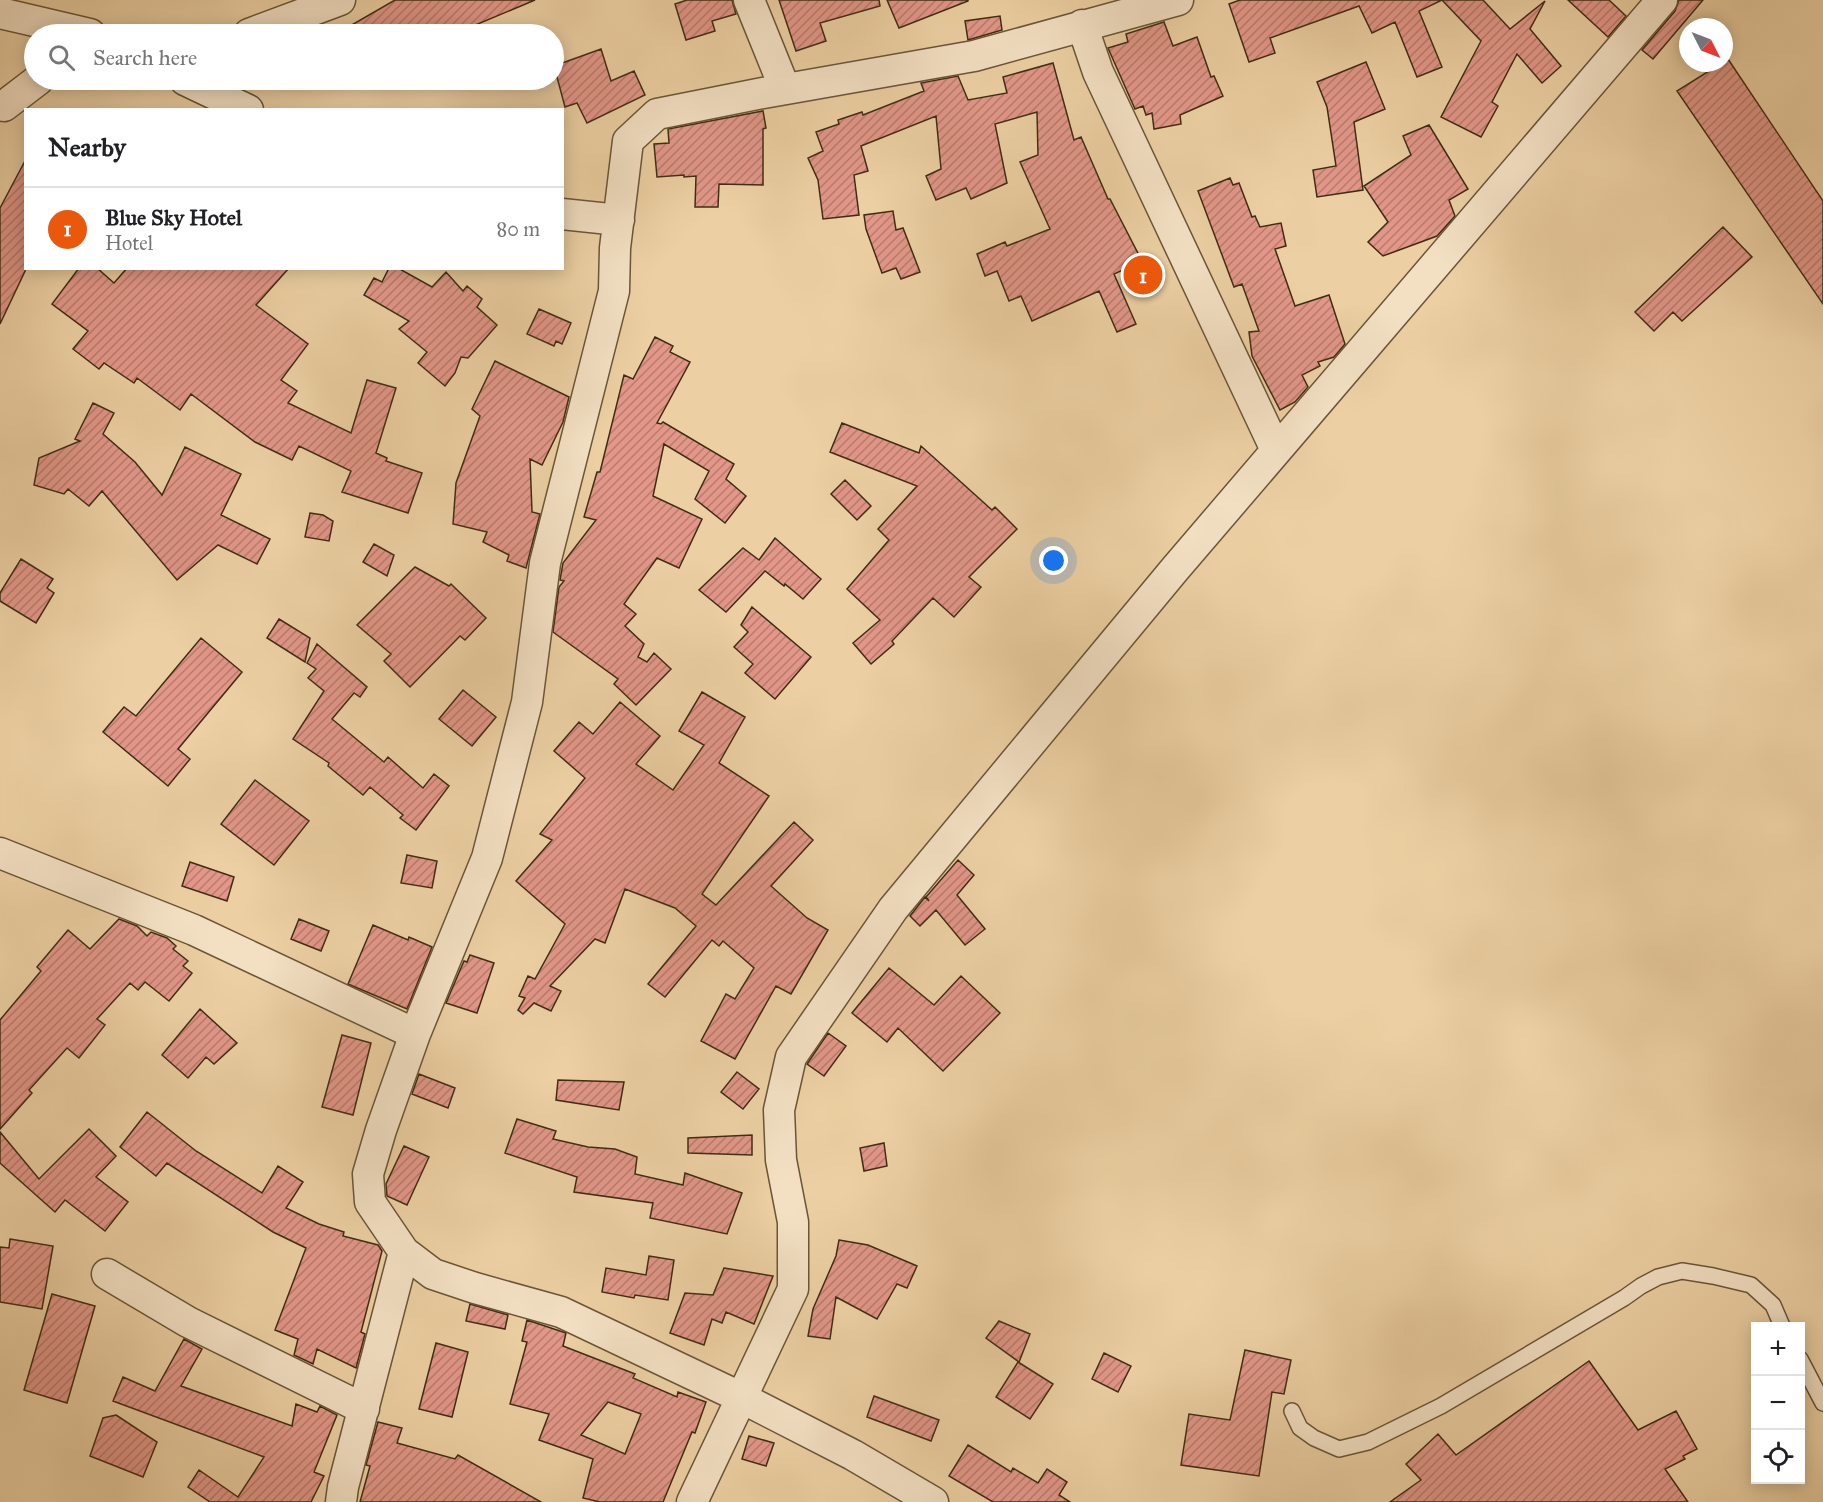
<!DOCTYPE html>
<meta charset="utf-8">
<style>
:root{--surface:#fff;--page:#f6f6f6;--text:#202124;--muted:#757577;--line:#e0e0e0;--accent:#ea580c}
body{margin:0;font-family:"IM FELL Great Primer",serif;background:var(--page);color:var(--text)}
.controls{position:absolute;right:18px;bottom:18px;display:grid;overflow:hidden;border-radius:0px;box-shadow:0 3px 15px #0003}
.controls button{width:54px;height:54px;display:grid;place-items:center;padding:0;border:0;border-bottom:2px solid var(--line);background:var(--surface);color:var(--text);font:30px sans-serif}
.compass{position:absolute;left:1679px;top:18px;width:54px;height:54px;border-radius:50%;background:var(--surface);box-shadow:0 3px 15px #0003;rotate:132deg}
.you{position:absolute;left:1054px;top:561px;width:21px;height:21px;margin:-15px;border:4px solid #fff;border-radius:50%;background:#1a73e8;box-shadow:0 0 0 9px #1a73e833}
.badge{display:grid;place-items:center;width:39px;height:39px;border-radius:50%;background:var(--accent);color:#fff;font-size:20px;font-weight:700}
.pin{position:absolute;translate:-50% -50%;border:3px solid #fff;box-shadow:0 2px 6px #0006}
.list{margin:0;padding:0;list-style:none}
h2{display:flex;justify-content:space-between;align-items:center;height:78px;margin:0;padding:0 24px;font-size:26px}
h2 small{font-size:20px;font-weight:400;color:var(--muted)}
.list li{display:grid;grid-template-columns:39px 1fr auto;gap:18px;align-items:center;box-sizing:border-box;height:84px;padding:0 24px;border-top:2px solid var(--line)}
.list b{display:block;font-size:22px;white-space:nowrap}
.list p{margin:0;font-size:20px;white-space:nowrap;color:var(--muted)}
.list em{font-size:20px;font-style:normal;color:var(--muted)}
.icon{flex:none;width:33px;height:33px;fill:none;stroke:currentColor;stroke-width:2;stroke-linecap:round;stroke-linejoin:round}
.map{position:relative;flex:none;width:1823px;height:1502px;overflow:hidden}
.search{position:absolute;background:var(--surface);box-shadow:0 3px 15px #0003;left:24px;top:24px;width:540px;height:66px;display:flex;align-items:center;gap:15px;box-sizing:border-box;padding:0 21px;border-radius:33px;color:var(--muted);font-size:22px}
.panel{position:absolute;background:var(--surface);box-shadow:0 3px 15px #0003;left:24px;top:108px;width:540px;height:162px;border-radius:0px}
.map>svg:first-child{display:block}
</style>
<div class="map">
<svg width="1823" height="1502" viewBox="0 0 1823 1502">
<defs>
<pattern id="building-hatch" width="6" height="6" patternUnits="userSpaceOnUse" patternTransform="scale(1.5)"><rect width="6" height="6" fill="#e29788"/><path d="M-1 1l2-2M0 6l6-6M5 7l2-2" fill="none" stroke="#b97b6e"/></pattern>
</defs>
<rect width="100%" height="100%" fill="#ecd0a3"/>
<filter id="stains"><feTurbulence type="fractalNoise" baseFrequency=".00333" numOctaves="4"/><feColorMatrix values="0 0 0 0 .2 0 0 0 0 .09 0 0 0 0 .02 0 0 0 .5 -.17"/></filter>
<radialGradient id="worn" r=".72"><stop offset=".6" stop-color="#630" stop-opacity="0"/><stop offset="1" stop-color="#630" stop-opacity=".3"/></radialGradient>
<path fill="url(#building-hatch)" stroke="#402c13" stroke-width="1.5" fill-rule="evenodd" d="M 395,0 L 535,0 L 454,34 L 336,34 Z
M 687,0 L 732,0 L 736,14 L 712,21 L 715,31 L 686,40 L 675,4 Z
M 779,0 L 879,0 L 880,6 L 820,23 L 826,41 L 796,51 Z
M 887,0 L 968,0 L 968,1 L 899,28 Z
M 1240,0 L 1442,0 L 1419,11 L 1442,67 L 1417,77 L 1395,22 L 1372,33 L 1359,6 L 1270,38 L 1275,53 L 1249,62 L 1229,4 Z
M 1442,0 L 1483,0 L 1510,29 L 1545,1 L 1530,29 L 1561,66 L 1542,83 L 1517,54 L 1492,102 L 1498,106 L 1481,137 L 1441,117 L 1481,41 Z
M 1568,0 L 1609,0 L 1626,16 L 1608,37 Z
M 1679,0 L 1703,0 L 1653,59 L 1642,50 L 1675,11 Z
M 1000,16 L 1002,30 L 968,40 L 965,21 Z
M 1164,22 L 1173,46 L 1197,37 L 1211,77 L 1214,76 L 1223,96 L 1180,115 L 1181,124 L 1154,129 L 1152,113 L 1146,115 L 1143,106 L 1135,109 L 1108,48 L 1128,42 L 1126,34 Z
M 601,49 L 611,81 L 634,71 L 645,95 L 587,123 L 577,103 L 565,107 L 554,66 Z
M 1728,59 L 1823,201 L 1823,304 L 1677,91 Z
M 1366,62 L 1385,109 L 1354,122 L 1363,190 L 1317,197 L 1313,170 L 1336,166 L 1327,107 L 1317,82 Z
M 1053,63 L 1074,140 L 1081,137 L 1108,199 L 1110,199 L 1142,261 L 1114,274 L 1136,324 L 1117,332 L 1099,291 L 1032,321 L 1021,296 L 1009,301 L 997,271 L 985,276 L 977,254 L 1005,242 L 1007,246 L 1050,229 L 1020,162 L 1038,155 L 1037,112 L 995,124 L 1007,183 L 971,199 L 966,188 L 936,200 L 926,176 L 941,169 L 936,116 L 861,146 L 868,171 L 854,175 L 859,215 L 823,219 L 818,180 L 808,158 L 823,151 L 816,132 L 839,124 L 838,120 L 862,112 L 863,115 L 924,91 L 921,83 L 958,76 L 968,100 L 1007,93 L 1003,77 Z
M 763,111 L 766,128 L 763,129 L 763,185 L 719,184 L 718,207 L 695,207 L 696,176 L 684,177 L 684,175 L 657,177 L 654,144 L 669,143 L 668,129 Z
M 1429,125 L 1468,189 L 1449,200 L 1455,216 L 1437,236 L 1383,256 L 1368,242 L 1388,222 L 1364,186 L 1411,155 L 1403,136 Z
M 26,159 L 26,269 L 0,324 L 0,208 Z
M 1230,178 L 1233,185 L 1239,183 L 1252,217 L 1255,216 L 1260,227 L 1281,223 L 1286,246 L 1275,249 L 1295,306 L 1329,295 L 1345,344 L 1334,357 L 1318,362 L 1320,366 L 1302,375 L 1308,387 L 1295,402 L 1280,410 L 1252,356 L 1249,332 L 1259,331 L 1242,284 L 1234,287 L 1198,191 Z
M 893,211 L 896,230 L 903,228 L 920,272 L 901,279 L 896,268 L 882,273 L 866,229 L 864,215 Z
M 1723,227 L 1752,257 L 1682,321 L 1673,312 L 1654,331 L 1635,312 Z
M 79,268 L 97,268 L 114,283 L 127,268 L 289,268 L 256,305 L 308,344 L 281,380 L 297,391 L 288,403 L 351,433 L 367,380 L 396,388 L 376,453 L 387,458 L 386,461 L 422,473 L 408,513 L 342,492 L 351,471 L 299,446 L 292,460 L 255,442 L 191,394 L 180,410 L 137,378 L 134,383 L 104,363 L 99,369 L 73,349 L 88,331 L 52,304 Z
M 389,268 L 398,268 L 432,287 L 446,272 L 463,291 L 467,286 L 482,299 L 477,307 L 497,325 L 468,358 L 461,357 L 455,373 L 445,386 L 418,363 L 427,352 L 399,329 L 409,321 L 364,295 L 374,278 L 382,282 Z
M 539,309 L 571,323 L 562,344 L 556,341 L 554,346 L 527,334 Z
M 655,337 L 673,346 L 670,352 L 690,362 L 657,423 L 661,424 L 663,422 L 734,464 L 726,479 L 746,496 L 725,523 L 695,499 L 709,471 L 664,444 L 653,496 L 702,519 L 679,568 L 657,558 L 624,604 L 636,614 L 625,626 L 644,644 L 638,657 L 647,662 L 654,653 L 671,669 L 636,705 L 614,684 L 618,679 L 553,632 L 559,587 L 564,581 L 560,580 L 563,563 L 596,520 L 584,517 L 597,472 L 600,472 L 624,375 L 633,379 Z
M 495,361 L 569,397 L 563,422 L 542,465 L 530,459 L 532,512 L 540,514 L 526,568 L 507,561 L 509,555 L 483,542 L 487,532 L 453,524 L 456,483 L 480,416 L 472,409 Z
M 93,403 L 114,413 L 103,434 L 135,462 L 162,495 L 185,447 L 241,474 L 221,515 L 270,539 L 257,564 L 218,545 L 177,580 L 102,491 L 89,506 L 68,489 L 64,494 L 34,485 L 39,458 L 80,441 L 75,439 Z
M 842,423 L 919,453 L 921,446 L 992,510 L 995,507 L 1017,529 L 969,577 L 981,587 L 954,617 L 933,598 L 892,641 L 894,644 L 871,664 L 853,643 L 880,620 L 847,589 L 889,540 L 878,529 L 917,486 L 830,452 Z
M 845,480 L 871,506 L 857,520 L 831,494 Z
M 310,513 L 323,515 L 333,521 L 329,541 L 305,537 Z
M 775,538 L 821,579 L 803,599 L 785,584 L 784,586 L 765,571 L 726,612 L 699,590 L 743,548 L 759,560 Z
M 374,544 L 394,555 L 387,576 L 363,562 Z
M 21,559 L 53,579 L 47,588 L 54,593 L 36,623 L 0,601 L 0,593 Z
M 415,567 L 449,586 L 451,584 L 486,618 L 465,640 L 460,636 L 410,687 L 384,661 L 391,654 L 357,625 Z
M 752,607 L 811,657 L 775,699 L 745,673 L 753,664 L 734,647 L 748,632 L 741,625 Z
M 279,619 L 310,638 L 305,662 L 267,638 Z
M 201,638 L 242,672 L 178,749 L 190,759 L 168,786 L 103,732 L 124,707 L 136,716 Z
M 317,644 L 367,687 L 360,697 L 354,693 L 332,719 L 384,762 L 388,757 L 423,788 L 434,774 L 449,786 L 416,830 L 400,818 L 403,815 L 370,787 L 363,795 L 328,766 L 329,763 L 293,739 L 324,691 L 308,678 L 316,669 L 307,663 Z
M 463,690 L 496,717 L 472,746 L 439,719 Z
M 702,692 L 745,717 L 719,763 L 769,796 L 702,894 L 716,905 L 794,822 L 813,840 L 771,886 L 807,918 L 828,930 L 791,994 L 776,986 L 735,1059 L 701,1041 L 726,994 L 735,999 L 754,968 L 723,941 L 719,946 L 712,940 L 665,997 L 648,984 L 696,926 L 675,908 L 625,889 L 605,943 L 595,939 L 550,986 L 561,991 L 551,1011 L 534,1003 L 523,1014 L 518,1010 L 525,998 L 519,996 L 528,976 L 535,979 L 565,924 L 516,881 L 552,840 L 540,834 L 585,778 L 554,751 L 579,722 L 593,734 L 620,702 L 660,736 L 636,764 L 673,790 L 704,745 L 679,731 Z
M 255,780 L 309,821 L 274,865 L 221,824 Z
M 407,855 L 437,861 L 432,888 L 401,883 Z
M 958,860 L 974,875 L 957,895 L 985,929 L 965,945 L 936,910 L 920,926 L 910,916 L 925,897 L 929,901 L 926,897 Z
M 190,862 L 234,877 L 227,901 L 182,886 Z
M 119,919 L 137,926 L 147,936 L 151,932 L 167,938 L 176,946 L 173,949 L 188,961 L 183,966 L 192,973 L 169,1001 L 145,982 L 138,990 L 130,983 L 97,1019 L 105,1025 L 79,1058 L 67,1048 L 29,1090 L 32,1093 L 0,1129 L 0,1020 L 41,971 L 37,967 L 68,930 L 90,949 Z
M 299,919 L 329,931 L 321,951 L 291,939 Z
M 373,925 L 408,940 L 409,937 L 432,947 L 407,1009 L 348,984 Z
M 470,955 L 494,963 L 477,1013 L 446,1003 L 464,961 L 467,962 Z
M 889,968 L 934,1005 L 961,976 L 1000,1013 L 943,1071 L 898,1028 L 887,1042 L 852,1013 Z
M 200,1009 L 237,1043 L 214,1064 L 206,1057 L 188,1078 L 162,1055 Z
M 828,1033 L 846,1046 L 824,1076 L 807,1064 Z
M 342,1035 L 371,1043 L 353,1115 L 322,1107 Z
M 737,1072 L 759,1089 L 743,1109 L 721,1092 Z
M 419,1074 L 455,1088 L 448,1108 L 412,1094 Z
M 558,1080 L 624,1082 L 619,1110 L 556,1100 Z
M 147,1112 L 196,1151 L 262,1193 L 278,1166 L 303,1182 L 286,1208 L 319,1224 L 344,1232 L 343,1236 L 378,1245 L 382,1251 L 361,1332 L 365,1334 L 356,1368 L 317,1349 L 313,1364 L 294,1355 L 298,1339 L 275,1330 L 306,1248 L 273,1232 L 167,1163 L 156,1176 L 120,1147 Z
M 517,1119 L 556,1131 L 553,1139 L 588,1147 L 615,1149 L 637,1157 L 635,1174 L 683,1185 L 685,1173 L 742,1193 L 727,1234 L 650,1218 L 653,1203 L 574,1192 L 577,1177 L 505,1153 Z
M 89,1129 L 116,1156 L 96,1177 L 128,1202 L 105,1231 L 65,1200 L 55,1212 L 0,1163 L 0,1132 L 39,1179 Z
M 752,1135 L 752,1155 L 688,1153 L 688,1138 Z
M 884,1143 L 887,1166 L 864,1171 L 860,1148 Z
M 404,1146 L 429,1157 L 407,1205 L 387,1196 L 386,1184 Z
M 10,1239 L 53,1246 L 42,1309 L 0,1302 L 0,1247 L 9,1248 Z
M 839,1240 L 868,1245 L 917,1266 L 907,1288 L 897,1284 L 877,1319 L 836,1297 L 830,1339 L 808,1336 L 813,1309 L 836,1256 Z
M 649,1256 L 674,1260 L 668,1300 L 635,1295 L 634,1298 L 602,1292 L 606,1268 L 646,1275 Z
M 724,1268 L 773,1276 L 754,1324 L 726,1312 L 722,1323 L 712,1319 L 704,1345 L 670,1333 L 685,1293 L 713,1295 Z
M 52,1294 L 95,1306 L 67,1403 L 24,1390 Z
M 470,1304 L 508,1315 L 505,1329 L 466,1321 Z
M 527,1320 L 566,1333 L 563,1346 L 635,1374 L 633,1378 L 677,1397 L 678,1392 L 706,1402 L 695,1433 L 692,1432 L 663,1502 L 600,1502 L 583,1498 L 593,1459 L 539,1440 L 549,1414 L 510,1404 L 527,1342 L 522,1341 ZM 608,1402 L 641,1414 L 625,1454 L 581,1435 Z
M 999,1321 L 1030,1334 L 1019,1362 L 986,1338 Z
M 184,1339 L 202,1349 L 181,1386 L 292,1426 L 296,1404 L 317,1412 L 320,1406 L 337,1415 L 314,1472 L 324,1476 L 311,1502 L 210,1502 L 188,1487 L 199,1470 L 238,1497 L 264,1457 L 113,1401 L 123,1377 L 155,1391 Z
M 436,1343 L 468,1352 L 452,1417 L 419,1409 Z
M 1245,1350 L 1291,1360 L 1284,1394 L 1272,1392 L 1259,1476 L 1181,1465 L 1189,1414 L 1230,1420 Z
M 1104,1353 L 1131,1366 L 1118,1392 L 1092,1379 Z
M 1589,1361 L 1638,1430 L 1676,1411 L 1697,1449 L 1683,1456 L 1685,1459 L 1665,1469 L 1688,1502 L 1390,1502 L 1421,1480 L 1406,1464 L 1438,1434 L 1456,1455 Z
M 1018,1362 L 1053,1384 L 1030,1419 L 996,1397 Z
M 874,1396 L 939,1420 L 931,1441 L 867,1417 Z
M 116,1415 L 157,1442 L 143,1477 L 90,1456 L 103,1418 Z
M 378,1422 L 402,1428 L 397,1443 L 455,1459 L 458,1455 L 541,1502 L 360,1502 L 370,1466 L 366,1465 Z
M 749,1436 L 774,1443 L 766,1466 L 742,1459 Z
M 968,1445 L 1011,1472 L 1013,1468 L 1038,1483 L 1047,1469 L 1067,1482 L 1059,1495 L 1070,1502 L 993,1502 L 949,1476 Z"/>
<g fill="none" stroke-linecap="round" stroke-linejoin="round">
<defs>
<path id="service" d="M 1800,1359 L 1823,1403
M 1292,1411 L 1300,1428 L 1314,1438 L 1339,1449 L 1368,1442 L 1441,1406 L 1624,1298 L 1641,1286 L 1658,1277 L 1682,1271 L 1713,1276 L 1751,1285 L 1773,1305 L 1782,1326"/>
<path id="minor" d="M 749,0 L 785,89
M 0,13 L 90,34
M 1082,25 L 1098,72 L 1276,450
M 249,34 L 340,0
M 185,80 L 248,110
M 4,106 L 38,80
M 562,214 L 619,220
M 0,853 L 194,930 L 415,1034
M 107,1274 L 188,1322 L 364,1409
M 341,1502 L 343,1487 L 404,1252
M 692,1502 L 793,1289 L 793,1222 L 781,1160 L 779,1110 L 791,1057 L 893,909 L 1175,569 L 1662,0
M 933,1502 L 853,1455 L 740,1397 L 561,1312 L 475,1288 L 433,1274 L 404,1252 L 370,1202 L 368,1174 L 381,1130 L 415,1034 L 487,858 L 527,702 L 545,563 L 614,291 L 615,248 L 628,141 L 657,114 L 763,93 L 974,56 L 1178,0"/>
</defs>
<use href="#service" stroke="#6b5537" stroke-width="18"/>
<use href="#minor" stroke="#6b5537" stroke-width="33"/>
<use href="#service" stroke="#f3e0c3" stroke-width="15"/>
<use href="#minor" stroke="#f3e0c3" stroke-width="30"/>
</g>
<rect width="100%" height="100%" filter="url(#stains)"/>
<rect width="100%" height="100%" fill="url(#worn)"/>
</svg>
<div class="controls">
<button>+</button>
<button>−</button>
<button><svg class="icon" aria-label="locate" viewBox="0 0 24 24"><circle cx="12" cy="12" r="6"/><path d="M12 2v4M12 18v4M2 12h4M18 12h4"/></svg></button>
</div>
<svg class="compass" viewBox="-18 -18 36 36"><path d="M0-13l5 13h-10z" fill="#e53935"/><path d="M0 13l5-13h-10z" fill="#757577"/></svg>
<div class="you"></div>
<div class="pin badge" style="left:1143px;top:275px">1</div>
<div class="search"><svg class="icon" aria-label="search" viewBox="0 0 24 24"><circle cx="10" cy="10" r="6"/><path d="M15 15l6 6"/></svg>Search here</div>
<section class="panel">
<h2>Nearby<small></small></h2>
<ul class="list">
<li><span class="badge">1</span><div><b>Blue Sky Hotel</b><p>Hotel</p></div><em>80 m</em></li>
</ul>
</section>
</div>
